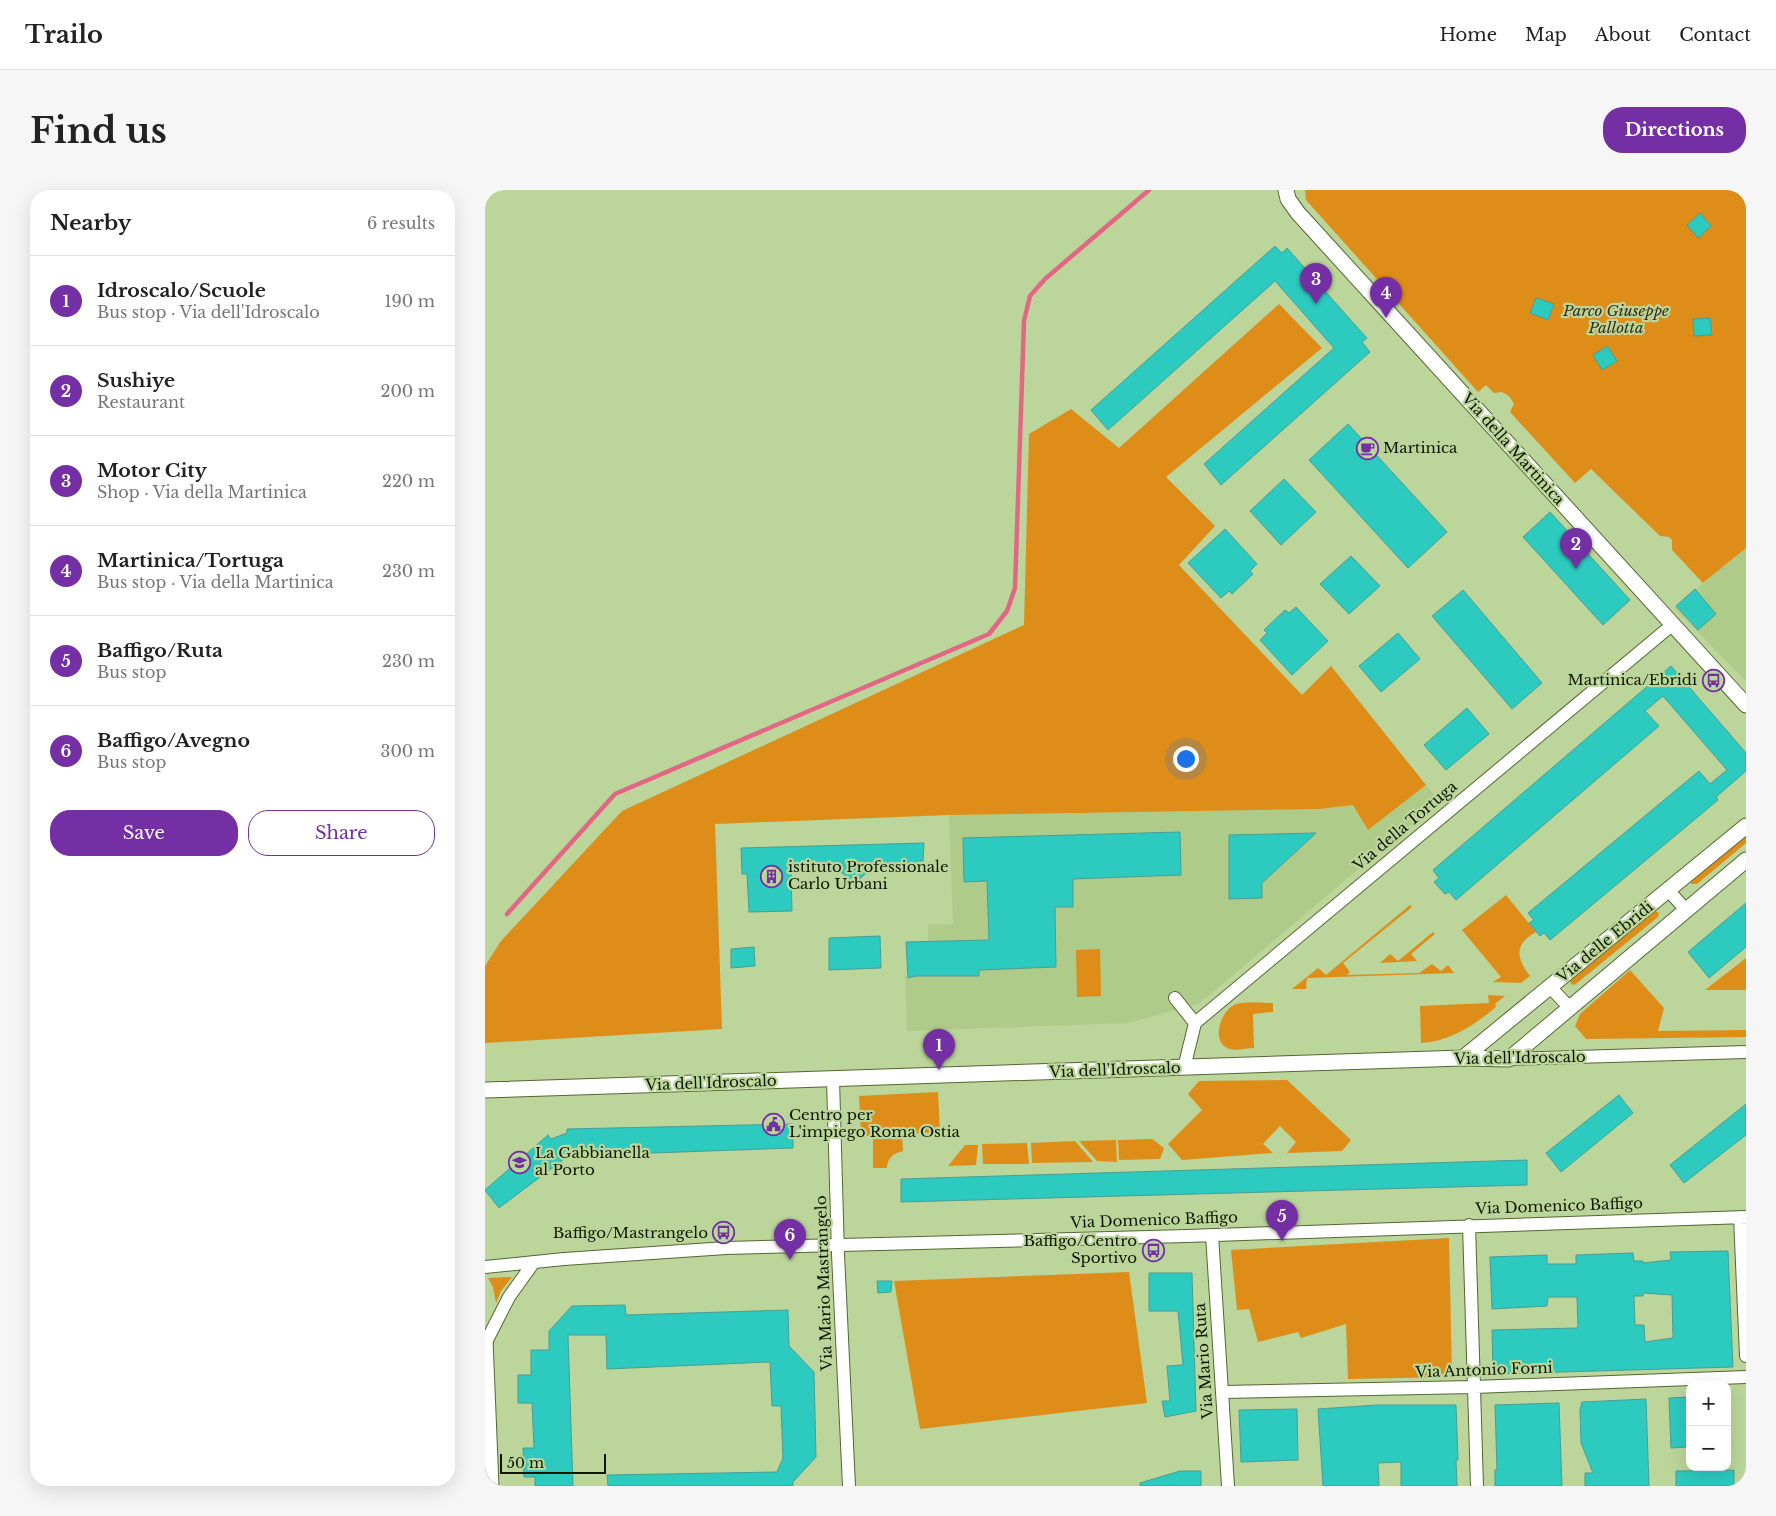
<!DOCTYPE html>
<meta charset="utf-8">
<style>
:root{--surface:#fff;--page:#f6f6f6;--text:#222;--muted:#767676;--line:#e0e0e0;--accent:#732fa3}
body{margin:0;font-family:"Libre Baskerville",serif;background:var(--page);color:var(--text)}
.controls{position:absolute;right:15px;bottom:15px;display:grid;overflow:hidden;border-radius:10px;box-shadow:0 5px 20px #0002}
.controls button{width:45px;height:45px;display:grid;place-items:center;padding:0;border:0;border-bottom:1px solid var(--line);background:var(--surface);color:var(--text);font:25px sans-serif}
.scale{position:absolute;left:15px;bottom:12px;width:106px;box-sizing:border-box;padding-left:5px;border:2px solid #0f1703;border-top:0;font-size:14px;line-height:18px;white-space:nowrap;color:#0f1703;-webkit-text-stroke:4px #bbd59a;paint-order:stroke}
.you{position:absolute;left:700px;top:568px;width:18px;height:18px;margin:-12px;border:4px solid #fff;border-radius:50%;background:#1a73e8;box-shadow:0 0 0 8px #1a73e833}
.badge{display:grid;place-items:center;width:32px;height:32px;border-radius:50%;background:var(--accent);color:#fff;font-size:16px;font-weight:700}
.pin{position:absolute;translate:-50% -41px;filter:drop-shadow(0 1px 2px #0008)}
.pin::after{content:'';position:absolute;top:26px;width:18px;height:15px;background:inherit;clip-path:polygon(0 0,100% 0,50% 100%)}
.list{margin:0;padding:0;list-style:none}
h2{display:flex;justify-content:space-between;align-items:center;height:65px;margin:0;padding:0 20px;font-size:21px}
h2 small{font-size:16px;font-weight:400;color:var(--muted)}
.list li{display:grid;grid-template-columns:32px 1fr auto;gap:15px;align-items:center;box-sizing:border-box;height:90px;padding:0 20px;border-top:1px solid var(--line)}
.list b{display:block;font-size:19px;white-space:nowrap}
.list p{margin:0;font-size:16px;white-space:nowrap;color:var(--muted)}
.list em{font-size:16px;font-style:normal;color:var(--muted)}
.actions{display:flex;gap:10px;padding:15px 20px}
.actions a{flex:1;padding:11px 0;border:1px solid var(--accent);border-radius:20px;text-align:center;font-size:18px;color:var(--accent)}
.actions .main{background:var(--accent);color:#fff}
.map{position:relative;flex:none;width:1261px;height:1296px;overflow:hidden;border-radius:20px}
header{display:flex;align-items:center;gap:30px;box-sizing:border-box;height:70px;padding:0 25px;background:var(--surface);border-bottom:1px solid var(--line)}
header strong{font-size:24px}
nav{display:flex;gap:28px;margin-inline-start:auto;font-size:18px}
.intro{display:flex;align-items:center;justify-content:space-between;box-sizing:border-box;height:120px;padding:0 30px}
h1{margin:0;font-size:35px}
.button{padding:12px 22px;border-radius:20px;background:var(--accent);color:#fff;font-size:18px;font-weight:700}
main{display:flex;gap:30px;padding:0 30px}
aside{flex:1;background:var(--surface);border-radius:20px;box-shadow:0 5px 20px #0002}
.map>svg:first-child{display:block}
</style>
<header>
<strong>Trailo</strong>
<nav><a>Home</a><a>Map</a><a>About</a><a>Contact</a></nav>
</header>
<div class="intro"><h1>Find us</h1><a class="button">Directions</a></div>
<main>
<aside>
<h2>Nearby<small>6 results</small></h2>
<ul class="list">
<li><span class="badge">1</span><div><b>Idroscalo/Scuole</b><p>Bus stop · Via dell'Idroscalo</p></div><em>190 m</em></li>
<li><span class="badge">2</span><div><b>Sushiye</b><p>Restaurant</p></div><em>200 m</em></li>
<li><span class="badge">3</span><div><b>Motor City</b><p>Shop · Via della Martinica</p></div><em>220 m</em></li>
<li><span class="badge">4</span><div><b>Martinica/Tortuga</b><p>Bus stop · Via della Martinica</p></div><em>230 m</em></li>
<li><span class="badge">5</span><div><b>Baffigo/Ruta</b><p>Bus stop</p></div><em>230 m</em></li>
<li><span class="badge">6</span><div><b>Baffigo/Avegno</b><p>Bus stop</p></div><em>300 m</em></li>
</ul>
<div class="actions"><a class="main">Save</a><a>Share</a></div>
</aside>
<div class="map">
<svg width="1261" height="1296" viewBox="0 0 1261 1296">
<rect width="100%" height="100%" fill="#bbd59a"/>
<path fill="#afcb8a" d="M 1261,358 L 1261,491 L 1189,418 Z
M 941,595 L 954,611 L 715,813 L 643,833 L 422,841 L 420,786 L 431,786 L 430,752 L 443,751 L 443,735 L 468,734 L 464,625 L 834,619 L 869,615 L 883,640 Z"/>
<path fill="#df8d19" d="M 820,0 L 1261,0 L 1261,358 L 1218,393 L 1187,360 L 1187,350 L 1184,347 L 1175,346 L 1106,279 L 1090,293 L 1025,222 L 1029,214 L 1024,206 L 1017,202 L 1009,203 L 1001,195 L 993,202 L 821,10 Z
M 794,114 L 837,158 L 681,287 L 730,336 L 694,375 L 817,505 L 846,476 L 941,595 L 883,640 L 868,615 L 834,619 L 464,625 L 230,634 L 237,839 L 0,853 L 0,776 L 16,751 L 137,621 L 539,435 L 544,244 L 586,219 L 634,258 Z
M 1261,643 L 1261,653 L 1212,694 L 1206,694 L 1206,690 Z
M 1021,705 L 1051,742 C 1029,754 1031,768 1045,786 L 1036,793 L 1008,792 L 1016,787 L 977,740 Z
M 925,715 L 927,717 L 858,773 L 865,782 L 862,785 L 934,783 L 947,774 L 956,781 L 963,775 L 969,783 L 822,788 L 821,799 L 807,799 L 833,778 L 841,785 Z
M 1169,720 L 1174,723 L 1173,727 L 1092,793 L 1089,795 L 1086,794 L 1085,789 Z
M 948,742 L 950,744 L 926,764 L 932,771 L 895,773 L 905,764 L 913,771 Z
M 615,759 L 616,806 L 592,807 L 591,760 Z
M 1261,767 L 1261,800 L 1220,800 L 1261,768 Z
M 1145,780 L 1179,818 L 1173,841 L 1261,840 L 1261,847 L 1101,849 L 1090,836 L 1095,824 Z
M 1003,805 L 1020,806 L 1010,814 L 1011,817 C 988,836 966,851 936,853 L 935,816 L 1004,813 Z
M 788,813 L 788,822 L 768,824 L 769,858 C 761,858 752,861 745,859 C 725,853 735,822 749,815 C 756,811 779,813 788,813 Z
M 802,890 L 866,950 L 857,961 L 802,963 L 811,952 L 795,936 L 778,954 L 788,963 L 697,970 L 683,954 L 717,920 L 703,904 L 714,891 Z
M 453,902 L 455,942 L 417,944 L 418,961 C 409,963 402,968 402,978 L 388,978 L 388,946 L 376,946 L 374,906 Z
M 667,949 L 679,958 L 675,969 L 634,970 L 633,950 Z
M 631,950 L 632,972 L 612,971 L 594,951 Z
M 590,951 L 608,972 L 547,973 L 546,953 Z
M 542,953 L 544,974 L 498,974 L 497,954 Z
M 480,955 L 493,955 L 491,975 L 463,976 Z
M 964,1048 L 967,1187 L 863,1189 L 861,1134 L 816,1148 L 813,1142 L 773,1152 L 764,1119 L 752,1120 L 746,1060 Z
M 644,1082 L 662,1213 L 435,1239 L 409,1091 Z
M 27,1087 L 16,1101 L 11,1113 L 8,1097 L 3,1088 Z"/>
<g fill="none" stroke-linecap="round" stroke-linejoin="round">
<path stroke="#e26784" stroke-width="4.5" d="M 22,724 L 130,604 L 504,444 L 522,421 L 530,398 L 539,131 L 545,106 L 560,89 L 664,0"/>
</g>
<path fill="#2ccabf" stroke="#499e96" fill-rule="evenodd" d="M 1215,23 L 1226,36 L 1213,48 L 1202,35 Z
M 790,56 L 797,63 L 802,58 L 870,135 L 882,148 L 877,152 L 885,162 L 736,295 L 719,274 L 849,158 L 790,91 L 623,240 L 606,220 Z
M 1051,108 L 1069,114 L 1063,130 L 1045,123 Z
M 1225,128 L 1227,145 L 1209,146 L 1208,129 Z
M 1122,156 L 1132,171 L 1117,180 L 1108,165 Z
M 863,234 L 962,342 L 923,378 L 824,270 Z
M 799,289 L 831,322 L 796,355 L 765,321 Z
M 1065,322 L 1145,410 L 1118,435 L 1038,347 Z
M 740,339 L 772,374 L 765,381 L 768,384 L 747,404 L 744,401 L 736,408 L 703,373 Z
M 866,366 L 895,396 L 864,424 L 835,394 Z
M 1210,399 L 1231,424 L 1213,440 L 1191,416 Z
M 978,400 L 1057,493 L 1027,519 L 947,426 Z
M 811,417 L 843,451 L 807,485 L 775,450 L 782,443 L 779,440 L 800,420 L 804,423 Z
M 913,443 L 935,469 L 896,502 L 874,476 Z
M 1186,476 L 1261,563 L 1261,581 L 1231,607 L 1233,610 L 1065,750 L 1059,743 L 1055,746 L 1044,733 L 1049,730 L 1043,723 L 1214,581 L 1225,594 L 1242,580 L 1178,506 L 1160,521 L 1174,536 L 971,710 L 964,702 L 960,704 L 949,692 L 954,688 L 948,680 Z
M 982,518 L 1004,544 L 961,580 L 939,555 Z
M 695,642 L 696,685 L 588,689 L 588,717 L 570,717 L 571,777 L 494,780 L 494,786 L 431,786 L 423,788 L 421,752 L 504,750 L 502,691 L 479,692 L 478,648 Z
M 831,643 L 777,693 L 777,708 L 744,709 L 744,645 Z
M 439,653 L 438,671 L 432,671 L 431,678 L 385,679 L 370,694 L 355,681 L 306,681 L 307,721 L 264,722 L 262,684 L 257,684 L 256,658 Z
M 1261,713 L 1261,757 L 1224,788 L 1203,762 Z
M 395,746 L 396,778 L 344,780 L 344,748 Z
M 269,757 L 270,776 L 246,778 L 246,759 Z
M 1134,905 L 1148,923 L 1076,982 L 1061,963 Z
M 1261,914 L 1261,945 L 1199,993 L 1185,975 Z
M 308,934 L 308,958 L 83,966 L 14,1018 L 0,1000 L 63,945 L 66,949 L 82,943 L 82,939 Z
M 1042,970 L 1042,995 L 416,1012 L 416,989 Z
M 1243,1061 L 1248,1177 L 1008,1184 L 1007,1140 L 1092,1138 L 1093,1136 L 1092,1107 L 1063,1107 L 1062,1116 L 1007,1119 L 1005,1067 L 1062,1065 L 1062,1074 L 1091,1074 L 1091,1065 L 1148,1063 L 1149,1071 L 1158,1071 L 1158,1073 L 1186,1070 L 1185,1062 ZM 1158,1103 L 1187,1105 L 1188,1148 L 1160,1152 L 1159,1135 L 1150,1135 L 1149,1106 L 1158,1106 Z
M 664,1083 L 707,1083 L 711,1221 L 680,1227 L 677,1211 L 685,1211 L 682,1176 L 698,1175 L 693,1121 L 664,1121 Z
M 392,1091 L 407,1091 L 406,1102 L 393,1103 Z
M 140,1115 L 141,1125 L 303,1120 L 304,1156 L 329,1182 L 331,1267 L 308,1292 L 308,1296 L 123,1296 L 122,1285 L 292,1282 L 298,1268 L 296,1216 L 287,1216 L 285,1172 L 122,1179 L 121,1145 L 83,1145 L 88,1296 L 50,1296 L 50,1287 L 39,1287 L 38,1258 L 49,1258 L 47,1213 L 33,1213 L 33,1185 L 46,1185 L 46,1160 L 64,1160 L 64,1141 L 87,1116 Z
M 1205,1207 L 1205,1257 L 1186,1258 L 1184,1208 Z
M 1161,1209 L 1164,1296 L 1100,1296 L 1100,1283 L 1108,1283 L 1096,1253 L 1095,1220 L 1097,1212 Z
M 1074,1213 L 1077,1296 L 1010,1296 L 1010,1280 L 1012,1280 L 1010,1215 Z
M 892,1215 L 971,1215 L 973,1270 L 971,1270 L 972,1296 L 916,1296 L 916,1272 L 893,1273 L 894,1296 L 838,1296 L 833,1219 Z
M 812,1219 L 813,1270 L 756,1272 L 754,1220 Z
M 1249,1280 L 1249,1296 L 1191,1296 L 1191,1281 Z
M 695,1281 L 716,1281 L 716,1296 L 655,1296 L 655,1293 Z"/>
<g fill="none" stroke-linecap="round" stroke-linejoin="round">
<defs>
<path id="minor" d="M 1183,700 L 1201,720
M 1065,797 L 1085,818
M 690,808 L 710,833
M 1024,869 L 1261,862
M 699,878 L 710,833 L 1187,435
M 348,889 L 353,1064 L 364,1296
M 1255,1027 L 1261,1166
M 984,1035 L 992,1296
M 727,1045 L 743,1296
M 0,1077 L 79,1069 L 241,1058 L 702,1046 L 1261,1027
M 0,1154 L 24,1107 L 49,1072
M 738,1202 L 989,1197 L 1261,1187"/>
<path id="tertiary" d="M 801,0 L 803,9 L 813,23 L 1261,515
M 978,868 L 1261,636
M 0,900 L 978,868 L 1024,869 L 1261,670
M 0,1150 L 6,1296"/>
</defs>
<use href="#minor" stroke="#536832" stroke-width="14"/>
<use href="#tertiary" stroke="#536832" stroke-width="17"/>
<use href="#minor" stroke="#fff" stroke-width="12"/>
<use href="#tertiary" stroke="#fff" stroke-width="15"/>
</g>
<defs>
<symbol id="cafe-ring" viewBox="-11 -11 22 22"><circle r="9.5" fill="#bbd59a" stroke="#732fa3" stroke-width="1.5"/><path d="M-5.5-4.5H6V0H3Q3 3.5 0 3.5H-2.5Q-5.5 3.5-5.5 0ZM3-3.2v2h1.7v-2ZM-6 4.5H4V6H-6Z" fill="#732fa3"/></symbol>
<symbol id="bus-ring" viewBox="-11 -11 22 22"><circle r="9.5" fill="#bbd59a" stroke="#732fa3" stroke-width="1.5"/><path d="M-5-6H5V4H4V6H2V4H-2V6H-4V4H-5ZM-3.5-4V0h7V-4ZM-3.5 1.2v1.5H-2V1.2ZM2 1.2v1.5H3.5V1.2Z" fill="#732fa3"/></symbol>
<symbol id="building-ring" viewBox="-11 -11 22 22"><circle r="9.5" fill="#bbd59a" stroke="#732fa3" stroke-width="1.5"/><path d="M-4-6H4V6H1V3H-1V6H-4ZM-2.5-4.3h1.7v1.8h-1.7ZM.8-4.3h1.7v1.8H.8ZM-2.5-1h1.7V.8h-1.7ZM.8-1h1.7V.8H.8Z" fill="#732fa3"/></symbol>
<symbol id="civic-ring" viewBox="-11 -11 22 22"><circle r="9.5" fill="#bbd59a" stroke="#732fa3" stroke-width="1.5"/><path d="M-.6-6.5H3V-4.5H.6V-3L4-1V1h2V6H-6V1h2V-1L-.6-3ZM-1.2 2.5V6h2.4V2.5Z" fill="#732fa3"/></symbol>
<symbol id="school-ring" viewBox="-11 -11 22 22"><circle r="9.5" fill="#bbd59a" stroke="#732fa3" stroke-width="1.5"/><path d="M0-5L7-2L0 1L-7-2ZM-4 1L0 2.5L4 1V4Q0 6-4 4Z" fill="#732fa3"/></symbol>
</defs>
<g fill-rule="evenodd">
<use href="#cafe-ring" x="870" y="246" width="25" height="25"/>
<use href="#bus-ring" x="1216" y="478" width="25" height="25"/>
<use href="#building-ring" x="274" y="674" width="25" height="25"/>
<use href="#civic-ring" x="276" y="922" width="25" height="25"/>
<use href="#school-ring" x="22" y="960" width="25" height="25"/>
<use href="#bus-ring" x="226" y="1030" width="25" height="25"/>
<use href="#bus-ring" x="656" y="1048" width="25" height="25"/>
</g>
<g text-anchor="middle" stroke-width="4.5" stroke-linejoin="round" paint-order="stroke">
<g font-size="15" font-style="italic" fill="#392918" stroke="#bbd59a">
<text x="1131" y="126">Parco Giuseppe<tspan x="1131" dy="17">Pallotta</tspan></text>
</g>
<g font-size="15" fill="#0f1703" stroke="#bbd59a" text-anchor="start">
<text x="898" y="263">Martinica</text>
<text x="1212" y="495" text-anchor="end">Martinica/Ebridi</text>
<text x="303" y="682">istituto Professionale<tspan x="303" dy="17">Carlo Urbani</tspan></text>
<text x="304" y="930">Centro per<tspan x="304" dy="17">L'impiego Roma Ostia</tspan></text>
<text x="50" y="968">La Gabbianella<tspan x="50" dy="17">al Porto</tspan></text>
<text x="223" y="1048" text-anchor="end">Baffigo/Mastrangelo</text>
<text x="652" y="1056" text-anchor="end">Baffigo/Centro<tspan x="652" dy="17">Sportivo</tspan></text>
</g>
<g font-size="15" fill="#0f1703" stroke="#bbd59a">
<text transform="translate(1028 259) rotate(48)" y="5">Via della Martinica</text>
<text transform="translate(920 636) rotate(-40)" y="5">Via della Tortuga</text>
<text transform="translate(1120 752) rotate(-39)" y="5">Via delle Ebridi</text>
<text transform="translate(1035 868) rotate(-1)" y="5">Via dell'Idroscalo</text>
<text transform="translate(630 880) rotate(-2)" y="5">Via dell'Idroscalo</text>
<text transform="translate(226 893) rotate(-2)" y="5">Via dell'Idroscalo</text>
<text transform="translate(1074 1016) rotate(-2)" y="5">Via Domenico Baffigo</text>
<text transform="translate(669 1030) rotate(-2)" y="5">Via Domenico Baffigo</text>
<text transform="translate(339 1093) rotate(-92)" y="5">Via Mario Mastrangelo</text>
<text transform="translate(719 1171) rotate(-94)" y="5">Via Mario Ruta</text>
<text transform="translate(999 1180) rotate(-2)" y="5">Via Antonio Forni</text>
</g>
</g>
</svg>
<div class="controls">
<button>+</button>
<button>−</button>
</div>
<div class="scale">50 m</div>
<div class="you"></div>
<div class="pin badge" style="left:454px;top:880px">1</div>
<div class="pin badge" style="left:1091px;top:379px">2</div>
<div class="pin badge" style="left:831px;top:114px">3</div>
<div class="pin badge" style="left:901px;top:128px">4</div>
<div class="pin badge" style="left:797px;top:1051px">5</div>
<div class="pin badge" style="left:305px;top:1070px">6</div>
</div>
</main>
